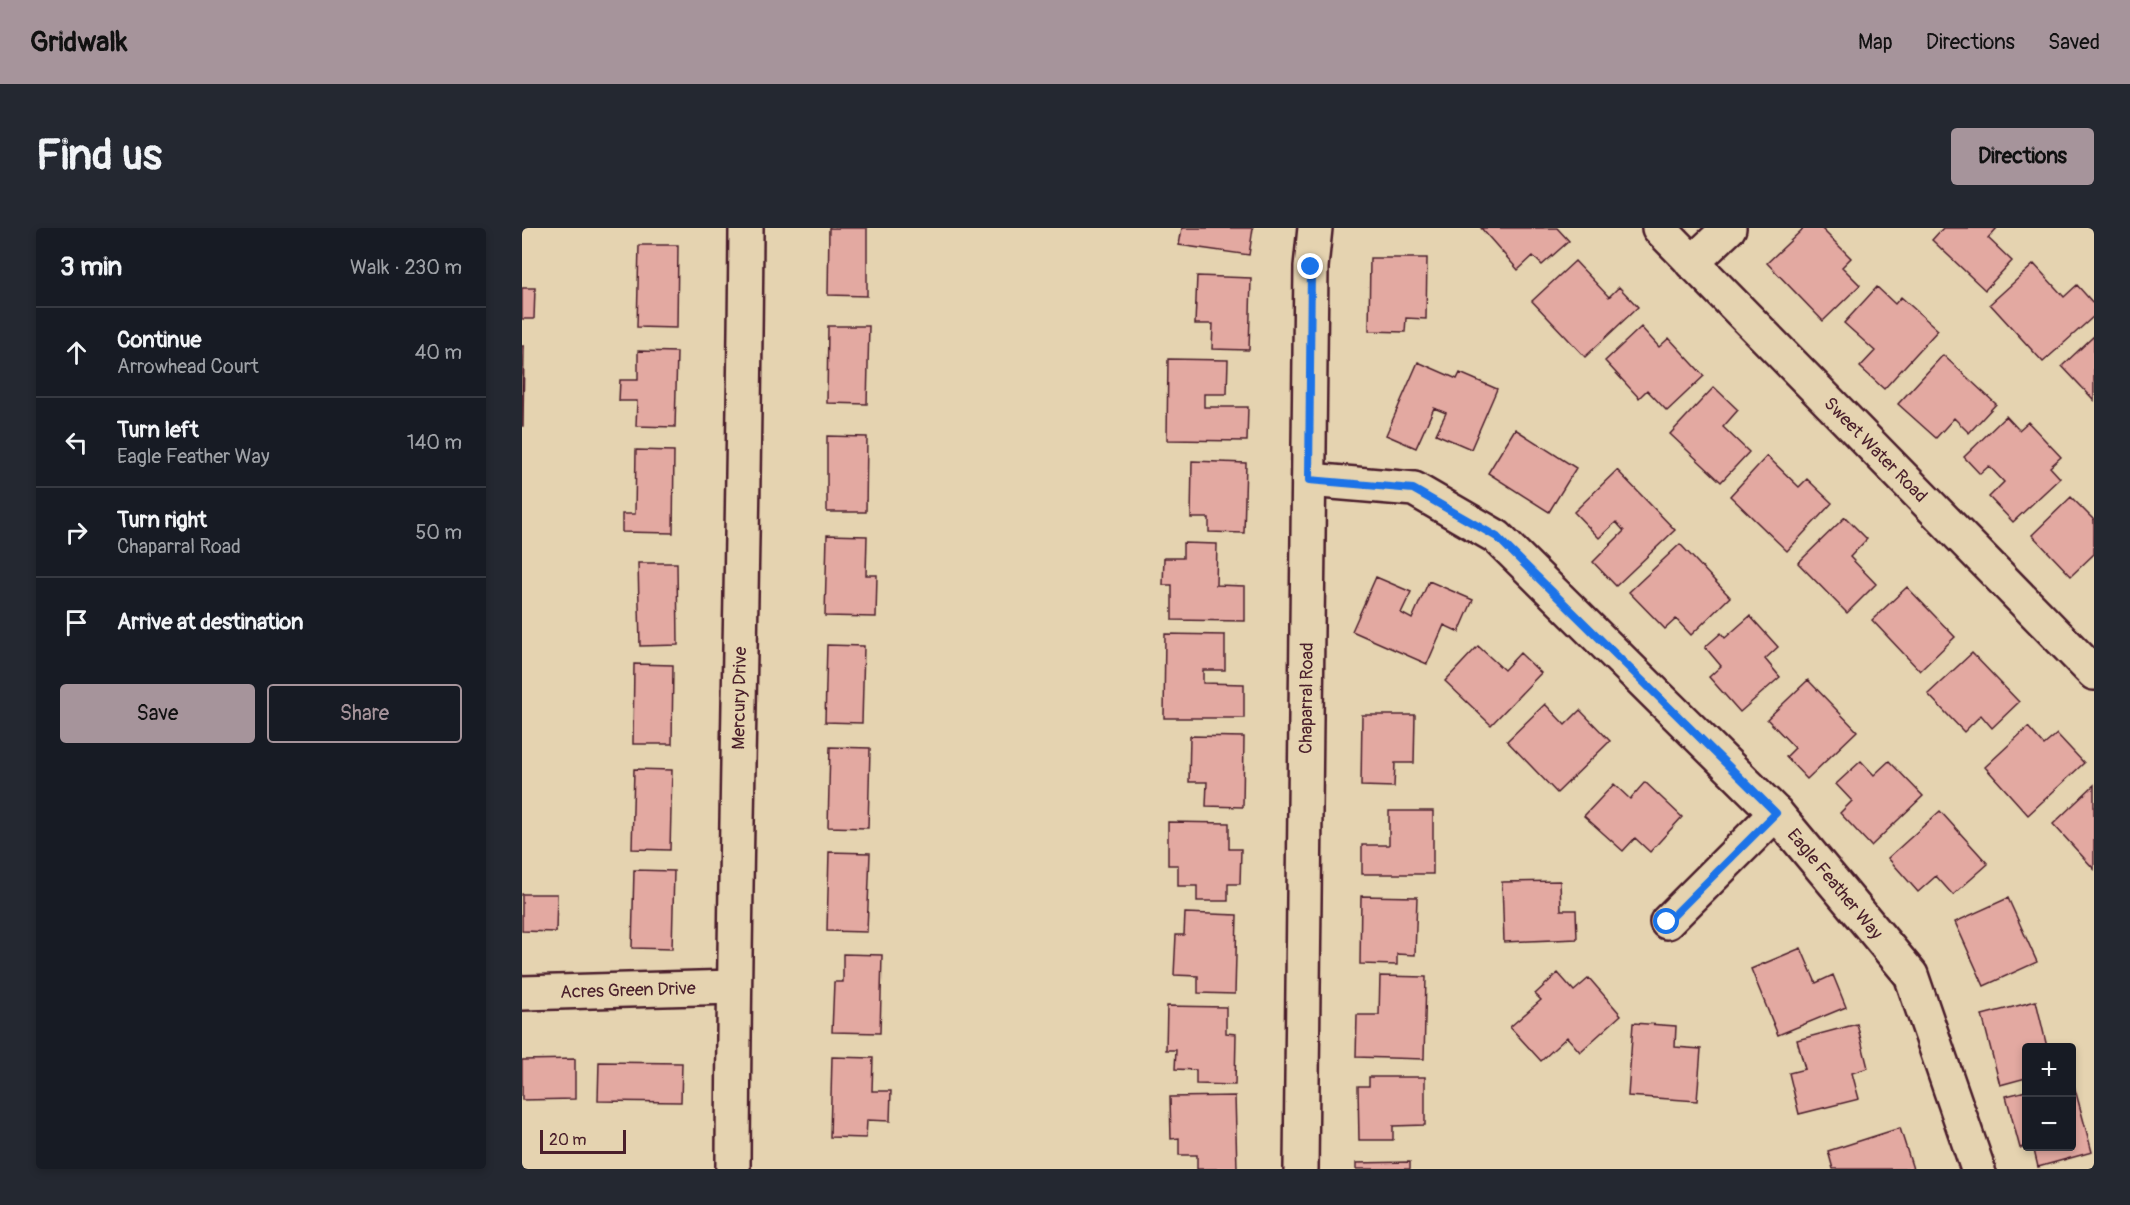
<!DOCTYPE html>
<meta charset="utf-8">
<style>
:root{--surface:#171b24;--page:#242831;--text:#f1f3f6;--muted:#9ea1a6;--line:#363941;--accent:#a6949b}
body{margin:0;font-family:Pangolin,sans-serif;background:var(--page);color:var(--text)}
.controls{position:absolute;right:18px;bottom:18px;display:grid;overflow:hidden;border-radius:6px;box-shadow:0 3px 9px #0003}
.controls button{width:54px;height:54px;display:grid;place-items:center;padding:0;border:0;border-bottom:2px solid var(--line);background:var(--surface);color:var(--text);font:30px sans-serif}
.scale{position:absolute;left:18px;bottom:15px;width:86px;box-sizing:border-box;padding-left:6px;border:3px solid #4a1f2b;border-top:0;font-size:16px;line-height:21px;white-space:nowrap;color:#4a1f2b;-webkit-text-stroke:4px #e5d3b0;paint-order:stroke}
.stop{position:absolute;width:18px;height:18px;margin:-14px;border:4px solid #1a73e8;border-radius:50%;background:#fff}
.stop.end{background:#1a73e8;border-color:#fff;box-shadow:0 2px 6px #0008}
.list{margin:0;padding:0;list-style:none}
h2{display:flex;justify-content:space-between;align-items:center;height:78px;margin:0;padding:0 24px;font-size:26px}
h2 small{font-size:20px;font-weight:400;color:var(--muted)}
.list li{display:grid;grid-template-columns:39px 1fr auto;gap:18px;align-items:center;box-sizing:border-box;height:90px;padding:0 24px;border-top:2px solid var(--line)}
.list b{display:block;font-size:22px;white-space:nowrap}
.list p{margin:0;font-size:20px;white-space:nowrap;color:var(--muted)}
.list em{font-size:20px;font-style:normal;color:var(--muted)}
.actions{display:flex;gap:12px;padding:18px 24px}
.actions a{flex:1;padding:14px 0;border:2px solid var(--accent);border-radius:6px;text-align:center;font-size:21px;color:var(--accent)}
.actions .main{background:var(--accent);color:#111}
.icon{flex:none;width:33px;height:33px;fill:none;stroke:currentColor;stroke-width:2;stroke-linecap:round;stroke-linejoin:round}
.map{position:relative;flex:none;width:1572px;height:941px;overflow:hidden;border-radius:6px}
header{display:flex;align-items:center;gap:36px;box-sizing:border-box;height:84px;padding:0 30px;background:var(--accent);color:#111}
header strong{font-size:28px}
nav{display:flex;gap:33px;margin-inline-start:auto;font-size:21px}
.intro{display:flex;align-items:center;justify-content:space-between;box-sizing:border-box;height:144px;padding:0 36px}
h1{margin:0;font-size:42px}
.button{padding:15px 27px;border-radius:6px;background:var(--accent);color:#111;font-size:21px;font-weight:700}
main{display:flex;gap:36px;padding:0 36px}
aside{flex:1;background:var(--surface);border-radius:6px;box-shadow:0 3px 9px #0003}
.map>svg:first-child{display:block}
</style>
<header>
<strong>Gridwalk</strong>
<nav><a>Map</a><a>Directions</a><a>Saved</a></nav>
</header>
<div class="intro"><h1>Find us</h1><a class="button">Directions</a></div>
<main>
<aside>
<h2>3 min<small>Walk · 230 m</small></h2>
<ul class="list">
<li><svg class="icon" aria-label="ahead" viewBox="0 0 24 24"><path d="M12 20V5M6 11l6-6 6 6"/></svg><div><b>Continue</b><p>Arrowhead Court</p></div><em>40 m</em></li>
<li><svg class="icon" aria-label="left" viewBox="0 0 24 24"><path d="M17 20v-9H6M10 6l-5 5 5 5"/></svg><div><b>Turn left</b><p>Eagle Feather Way</p></div><em>140 m</em></li>
<li><svg class="icon" aria-label="right" viewBox="0 0 24 24"><path d="M7 20v-9h11M14 6l5 5-5 5"/></svg><div><b>Turn right</b><p>Chaparral Road</p></div><em>50 m</em></li>
<li><svg class="icon" aria-label="arrive" viewBox="0 0 24 24"><path d="M6 21V4h12l-3 4 3 4H6"/></svg><div><b>Arrive at destination</b></div></li>
</ul>
<div class="actions"><a class="main">Save</a><a>Share</a></div>
</aside>
<div class="map">
<svg width="1572" height="941" viewBox="0 0 1572 941">
<rect width="100%" height="100%" fill="#e5d3b0"/>
<filter id="ink" filterUnits="userSpaceOnUse"><feTurbulence type="fractalNoise" baseFrequency=".0167" numOctaves="2"/><feDisplacementMap in="SourceGraphic" scale="12" xChannelSelector="R" yChannelSelector="G"/><feConvolveMatrix kernelMatrix="1 2 1 2 8 2 1 2 1" color-interpolation-filters="sRGB"/></filter>
<g filter="url(#ink)">
<path fill="#e3a9a1" stroke="#4a1f2b" stroke-width="1.5" d="M 307,0 L 345,0 L 345,68 L 306,67 Z
M 660,0 L 731,0 L 727,27 L 657,17 Z
M 959,0 L 1035,0 L 1047,13 L 1020,37 L 1011,28 L 996,42 Z
M 1282,0 L 1299,0 L 1329,30 L 1320,39 L 1338,57 L 1301,93 L 1245,35 Z
M 1421,0 L 1475,0 L 1466,10 L 1490,33 L 1463,62 L 1410,12 Z
M 117,17 L 156,17 L 155,100 L 115,99 Z
M 848,30 L 905,30 L 904,91 L 884,90 L 883,104 L 847,103 Z
M 1053,33 L 1087,69 L 1097,59 L 1116,79 L 1063,129 L 1010,73 Z
M 1512,36 L 1542,69 L 1555,57 L 1572,76 L 1572,88 L 1521,134 L 1468,76 Z
M 675,48 L 729,50 L 727,122 L 690,121 L 691,96 L 673,96 Z
M 1355,59 L 1373,76 L 1379,69 L 1416,102 L 1362,161 L 1338,139 L 1353,123 L 1322,95 Z
M 0,60 L 13,60 L 12,91 L 0,91 Z
M 306,98 L 347,98 L 345,176 L 305,175 Z
M 1119,99 L 1137,119 L 1147,110 L 1182,148 L 1145,183 L 1125,162 L 1117,170 L 1083,133 Z
M 1572,108 L 1572,172 L 1540,138 Z
M 0,118 L 2,118 L 1,198 L 0,198 Z
M 116,123 L 155,124 L 153,199 L 114,198 L 115,173 L 97,173 L 98,152 L 116,152 Z
M 1421,127 L 1474,176 L 1447,205 L 1432,190 L 1414,210 L 1376,176 Z
M 646,131 L 706,132 L 705,166 L 682,166 L 682,179 L 726,179 L 725,213 L 645,212 Z
M 896,134 L 935,151 L 938,145 L 975,161 L 949,221 L 914,206 L 924,185 L 912,180 L 894,220 L 864,207 Z
M 1192,159 L 1216,182 L 1201,199 L 1227,224 L 1199,254 L 1148,206 Z
M 1484,188 L 1497,202 L 1506,194 L 1539,229 L 1528,239 L 1538,250 L 1491,294 L 1467,269 L 1482,254 L 1467,238 L 1458,246 L 1442,229 Z
M 993,201 L 1054,240 L 1027,284 L 966,245 Z
M 305,208 L 345,209 L 344,284 L 305,284 Z
M 114,222 L 152,223 L 151,305 L 100,304 L 100,286 L 113,286 Z
M 1245,228 L 1277,259 L 1285,251 L 1310,275 L 1265,323 L 1208,268 Z
M 670,233 L 724,235 L 722,305 L 687,304 L 687,290 L 669,290 Z
M 1095,242 L 1153,302 L 1094,358 L 1071,334 L 1102,303 L 1094,294 L 1077,310 L 1052,284 Z
M 1549,269 L 1572,292 L 1572,326 L 1549,348 L 1510,307 Z
M 1323,289 L 1345,311 L 1328,329 L 1354,356 L 1325,385 L 1276,335 Z
M 305,307 L 345,308 L 344,347 L 355,347 L 354,389 L 303,388 Z
M 661,315 L 695,316 L 694,357 L 723,358 L 723,393 L 650,392 L 650,357 L 641,357 L 642,330 L 661,330 Z
M 1158,316 L 1208,369 L 1169,407 L 1154,391 L 1143,401 L 1107,364 Z
M 116,335 L 155,335 L 156,417 L 118,418 Z
M 854,349 L 889,364 L 879,385 L 890,391 L 907,353 L 951,372 L 937,404 L 922,397 L 905,436 L 830,403 Z
M 1385,359 L 1433,409 L 1398,443 L 1350,392 Z
M 1228,388 L 1256,419 L 1243,431 L 1258,449 L 1218,484 L 1187,449 L 1199,438 L 1183,419 L 1199,405 L 1203,410 Z
M 643,406 L 703,407 L 703,442 L 681,442 L 681,455 L 722,456 L 722,490 L 642,490 Z
M 305,417 L 342,418 L 340,495 L 303,494 Z
M 956,418 L 982,442 L 998,425 L 1019,445 L 969,497 L 923,453 Z
M 1450,425 L 1497,474 L 1470,500 L 1459,487 L 1442,504 L 1406,466 Z
M 112,436 L 151,437 L 150,516 L 111,516 Z
M 1286,452 L 1335,503 L 1285,551 L 1264,529 L 1273,520 L 1245,491 Z
M 1023,476 L 1043,497 L 1058,482 L 1088,513 L 1035,565 L 985,513 Z
M 840,487 L 893,487 L 892,535 L 873,535 L 872,559 L 839,558 Z
M 1506,499 L 1522,517 L 1535,506 L 1562,535 L 1506,587 L 1463,539 Z
M 668,508 L 722,509 L 721,579 L 684,578 L 685,554 L 667,554 Z
M 308,519 L 348,520 L 346,600 L 306,599 Z
M 1339,533 L 1352,547 L 1367,533 L 1401,568 L 1349,618 L 1318,585 L 1330,573 L 1314,556 Z
M 112,541 L 150,542 L 148,622 L 110,621 Z
M 1123,554 L 1160,589 L 1128,624 L 1113,610 L 1101,623 L 1062,588 L 1092,556 L 1108,571 Z
M 1572,557 L 1572,641 L 1531,596 Z
M 867,583 L 911,583 L 911,646 L 840,646 L 840,617 L 867,617 Z
M 1418,583 L 1466,636 L 1431,667 L 1414,648 L 1396,664 L 1366,630 Z
M 646,594 L 707,595 L 707,621 L 719,621 L 718,656 L 706,656 L 706,673 L 675,673 L 675,658 L 656,658 L 656,637 L 646,637 Z
M 307,624 L 348,625 L 345,704 L 305,703 Z
M 112,642 L 152,643 L 150,721 L 110,720 Z
M 1038,653 L 1039,682 L 1054,682 L 1055,711 L 982,714 L 980,654 Z
M 0,666 L 35,666 L 34,704 L 0,703 Z
M 839,668 L 895,669 L 893,727 L 875,726 L 875,737 L 838,736 Z
M 1486,670 L 1515,734 L 1462,758 L 1433,694 Z
M 663,685 L 715,687 L 713,766 L 676,765 L 676,748 L 652,747 L 654,707 L 662,707 Z
M 1279,720 L 1294,755 L 1311,747 L 1324,779 L 1256,807 L 1229,741 Z
M 321,726 L 360,727 L 358,805 L 310,804 L 312,754 L 321,754 Z
M 1036,745 L 1052,763 L 1067,750 L 1099,787 L 1058,824 L 1045,809 L 1019,833 L 988,799 L 1019,772 L 1013,766 Z
M 858,748 L 904,749 L 902,831 L 834,829 L 835,787 L 857,787 Z
M 1514,773 L 1525,819 L 1504,820 L 1504,850 L 1478,857 L 1460,787 Z
M 645,778 L 704,779 L 704,805 L 714,806 L 713,857 L 674,856 L 674,842 L 653,841 L 654,822 L 644,822 Z
M 1111,795 L 1154,798 L 1153,819 L 1179,821 L 1175,873 L 1106,868 Z
M 1335,796 L 1346,840 L 1330,845 L 1337,871 L 1277,886 L 1267,845 L 1283,841 L 1275,812 Z
M 310,829 L 351,830 L 350,863 L 369,863 L 368,893 L 345,892 L 344,910 L 308,909 Z
M 53,831 L 53,871 L 0,872 L 0,832 Z
M 77,834 L 160,835 L 159,874 L 76,873 Z
M 847,849 L 903,849 L 903,897 L 871,898 L 871,912 L 837,912 L 836,858 L 847,858 Z
M 1550,850 L 1570,924 L 1516,939 L 1511,918 L 1550,918 Z
M 1504,863 L 1504,918 L 1498,920 L 1484,868 Z
M 713,868 L 715,941 L 675,941 L 675,927 L 657,927 L 657,910 L 649,911 L 648,869 Z
M 1378,900 L 1391,941 L 1311,941 L 1306,923 Z
M 888,934 L 888,941 L 834,941 L 834,935 Z"/>
<g fill="none" stroke-linecap="round" stroke-linejoin="round">
<defs>
<g id="minor">
<path id="s1" d="M 1137,0 L 1572,445"/>
<path d="M 1170,35 L 1207,0"/>
<path id="s2" d="M 787,252 L 892,261 L 975,309 L 1254,585 L 1389,747 L 1456,941"/>
<path d="M 1145,694 L 1254,585"/>
<path id="s3" d="M 0,765 L 212,759"/>
<path id="s4" d="M 211,941 C 212,627 222,314 224,0"/>
<path id="s5" d="M 779,941 L 789,39 L 793,0"/>
</g>
</defs>
<use href="#minor" stroke="#4a1f2b" stroke-width="38"/>
<use href="#minor" stroke="#e5d3b0" stroke-width="33"/>
</g>
</g>
<g fill="none" stroke-linecap="round" stroke-linejoin="round" filter="url(#ink)">
<path stroke="#1a73e8" stroke-width="8" d="M 789,39 L 787,252 L 891,261 L 975,309 L 1254,585 L 1145,694"/>
</g>
<g text-anchor="middle" stroke-width="5" stroke-linejoin="round" paint-order="stroke">
<g font-size="18" fill="#4a1f2b" stroke="#e5d3b0">
<text dy="6" stroke="none"><textPath href="#s1" startOffset="310">Sweet Water Road</textPath></text>
<text dy="6" stroke="none"><textPath href="#s4" startOffset="471">Mercury Drive</textPath></text>
<text dy="6" stroke="none"><textPath href="#s5" startOffset="471">Chaparral Road</textPath></text>
<text dy="6" stroke="none"><textPath href="#s2" startOffset="686">Eagle Feather Way</textPath></text>
<text dy="6" stroke="none"><textPath href="#s3" startOffset="106">Acres Green Drive</textPath></text>
</g>
</g>
</svg>
<div class="controls">
<button>+</button>
<button>−</button>
</div>
<div class="scale">20 m</div>
<div class="stop" style="left:1145px;top:694px"></div>
<div class="stop end" style="left:789px;top:39px"></div>
</div>
</main>
